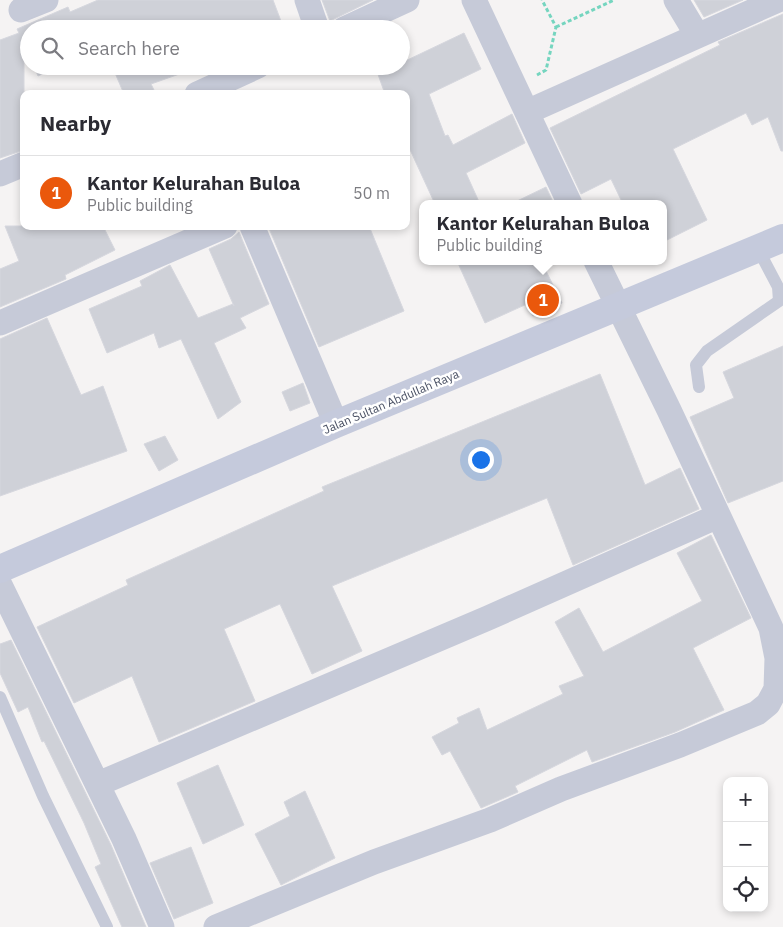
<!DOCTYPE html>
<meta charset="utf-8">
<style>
:root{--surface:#fff;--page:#f2f2f3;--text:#2b2b33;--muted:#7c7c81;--line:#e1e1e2;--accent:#ea580c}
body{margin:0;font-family:"IBM Plex Sans",sans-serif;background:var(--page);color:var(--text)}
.controls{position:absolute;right:15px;bottom:15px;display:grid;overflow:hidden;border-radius:10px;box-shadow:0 2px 8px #0003}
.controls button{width:45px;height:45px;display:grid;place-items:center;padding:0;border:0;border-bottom:1px solid var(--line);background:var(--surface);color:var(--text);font:25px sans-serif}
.you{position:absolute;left:480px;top:459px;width:18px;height:18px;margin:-12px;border:4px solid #fff;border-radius:50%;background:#1a73e8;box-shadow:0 0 0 8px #1a73e833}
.badge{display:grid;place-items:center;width:32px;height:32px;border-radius:50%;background:var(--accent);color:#fff;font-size:16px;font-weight:700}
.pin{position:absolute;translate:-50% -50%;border:2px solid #fff;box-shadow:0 1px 5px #0006}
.popup{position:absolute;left:419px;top:200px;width:248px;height:65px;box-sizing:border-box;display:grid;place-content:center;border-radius:10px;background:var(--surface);filter:drop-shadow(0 1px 4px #0005);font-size:16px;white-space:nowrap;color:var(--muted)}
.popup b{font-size:19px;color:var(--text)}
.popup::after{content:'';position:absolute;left:50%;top:100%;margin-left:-10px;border:10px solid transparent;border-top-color:var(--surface)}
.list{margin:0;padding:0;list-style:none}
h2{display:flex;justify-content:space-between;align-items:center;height:65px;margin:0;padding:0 20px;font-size:21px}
h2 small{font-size:16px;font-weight:400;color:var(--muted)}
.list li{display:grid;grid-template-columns:32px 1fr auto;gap:15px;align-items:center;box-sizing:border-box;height:75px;padding:0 20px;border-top:1px solid var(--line)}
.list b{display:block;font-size:19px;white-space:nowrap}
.list p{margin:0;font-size:16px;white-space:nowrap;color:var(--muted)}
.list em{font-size:16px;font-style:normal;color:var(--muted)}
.icon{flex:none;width:28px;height:28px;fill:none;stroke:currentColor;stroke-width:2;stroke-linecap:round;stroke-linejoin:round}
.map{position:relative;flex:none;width:783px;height:927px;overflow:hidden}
.search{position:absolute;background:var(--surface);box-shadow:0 2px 8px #0003;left:20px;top:20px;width:390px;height:55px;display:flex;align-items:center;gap:12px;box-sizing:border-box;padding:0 18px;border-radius:28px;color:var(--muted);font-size:19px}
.panel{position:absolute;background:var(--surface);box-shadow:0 2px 8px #0003;left:20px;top:90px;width:390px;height:140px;border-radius:10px}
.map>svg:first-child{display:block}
</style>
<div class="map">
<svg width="783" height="927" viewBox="0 0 783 927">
<rect width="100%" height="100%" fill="#f5f3f3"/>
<path fill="#cfd1d8" stroke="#d6d7de" d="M 98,0 L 273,0 L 284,29 L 29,29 L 29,55 L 24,44 L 24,150 L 0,158 L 0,40 L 19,33 L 17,29 L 68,7 L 70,12 Z
M 322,0 L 373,0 L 330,21 Z
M 694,0 L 743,0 L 704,17 Z
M 783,14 L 783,151 L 781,151 L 768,117 L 752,125 L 746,113 L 673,149 L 707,220 L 663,242 L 663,204 L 623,204 L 611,179 L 581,194 L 550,128 L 720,45 L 718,42 Z
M 464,33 L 481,69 L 429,94 L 445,136 L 448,135 L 453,145 L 512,114 L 525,143 L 466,173 L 480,204 L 435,204 L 406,141 L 406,94 L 385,94 L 375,66 L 401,66 L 401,63 Z
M 34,66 L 59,66 L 38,76 Z
M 112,66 L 202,66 L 151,84 L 156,94 L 124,94 Z
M 546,187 L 554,204 L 511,204 Z
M 5,226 L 103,226 L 115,250 L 65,275 L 66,279 L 0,307 L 0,269 L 19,261 Z
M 268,226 L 369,226 L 404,311 L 319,347 Z
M 239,232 L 269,304 L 240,318 L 246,328 L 214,343 L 241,402 L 218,419 L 181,339 L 159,348 L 154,333 L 107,353 L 89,309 L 142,286 L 140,281 L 170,265 L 198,318 L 233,304 L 234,306 L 209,249 L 231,239 Z
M 457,261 L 541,261 L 562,303 L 533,316 L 527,304 L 485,323 Z
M 47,318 L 81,395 L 103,386 L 127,451 L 0,496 L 0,339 Z
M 783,346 L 783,481 L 728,503 L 690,417 L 734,398 L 723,372 Z
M 600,374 L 645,485 L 680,468 L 699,509 L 573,565 L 547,498 L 332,586 L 362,651 L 312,674 L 280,604 L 224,629 L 255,701 L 159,742 L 132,676 L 74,703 L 37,627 L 128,585 L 126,580 L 324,491 L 322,487 Z
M 303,383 L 310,403 L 290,411 L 282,392 Z
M 165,436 L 178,460 L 159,471 L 144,444 Z
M 711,535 L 751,618 L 693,648 L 724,710 L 675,732 L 592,762 L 587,750 L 515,786 L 518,792 L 481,808 L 450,751 L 442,755 L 432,737 L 459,723 L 457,718 L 479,708 L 487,730 L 563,694 L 559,686 L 584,676 L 555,622 L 579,608 L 603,652 L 702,601 L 677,553 Z
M 11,640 L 111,845 L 146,927 L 122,927 L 95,867 L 101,864 L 84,823 L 44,741 L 42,742 L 28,707 L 18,712 L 0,673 L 0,644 Z
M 218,765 L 244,825 L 203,844 L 177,783 Z
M 305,791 L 335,858 L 281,885 L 255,834 L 290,816 L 284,802 Z
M 191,847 L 213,903 L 174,919 L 150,863 Z"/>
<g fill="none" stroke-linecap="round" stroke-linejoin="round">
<path stroke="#75d5bf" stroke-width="3" stroke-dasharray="4 2.5" stroke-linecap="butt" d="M 556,27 L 614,0
M 537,75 L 546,70 L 556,27 L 542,0"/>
<path stroke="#c6cad8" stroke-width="12" d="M 699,387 L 696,365 L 707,351 L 779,301 L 778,287 L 758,249
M 0,697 L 43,796 L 107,927"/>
<path stroke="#c6cad8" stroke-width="25" d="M 307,0 L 317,29
M 474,0 L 570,204
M 676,0 L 697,35
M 21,10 L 46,0
M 344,29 L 407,0
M 197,94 L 258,66
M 527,112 L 778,0
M 0,174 L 24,164
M 252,226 L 336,424
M 0,323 L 225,226
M 0,585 L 124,839 L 162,927
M 98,784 L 488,618 L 718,516
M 216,927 L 374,862 L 490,820 L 561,789 L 680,745 L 757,713 L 768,704 L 776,689 L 777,658 L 771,628 L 669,410 L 596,261"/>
<path stroke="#c5cadc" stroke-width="28" d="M 0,569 L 336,424 L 783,238"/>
</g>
<g text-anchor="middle" stroke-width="5" stroke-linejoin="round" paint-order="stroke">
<g font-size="12" fill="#484f62" stroke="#fff">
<text transform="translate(391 402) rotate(-23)" y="4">Jalan Sultan Abdullah Raya</text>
</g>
</g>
</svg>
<div class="controls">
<button>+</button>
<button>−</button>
<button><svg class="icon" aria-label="locate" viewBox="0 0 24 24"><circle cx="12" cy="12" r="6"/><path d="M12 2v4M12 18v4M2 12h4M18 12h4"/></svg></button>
</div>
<div class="you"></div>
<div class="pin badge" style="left:543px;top:300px">1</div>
<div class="popup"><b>Kantor Kelurahan Buloa</b>Public building</div>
<div class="search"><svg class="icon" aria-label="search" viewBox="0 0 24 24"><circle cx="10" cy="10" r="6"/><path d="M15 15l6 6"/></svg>Search here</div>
<section class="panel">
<h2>Nearby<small></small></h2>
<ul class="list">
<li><span class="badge">1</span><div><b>Kantor Kelurahan Buloa</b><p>Public building</p></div><em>50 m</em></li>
</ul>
</section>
</div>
